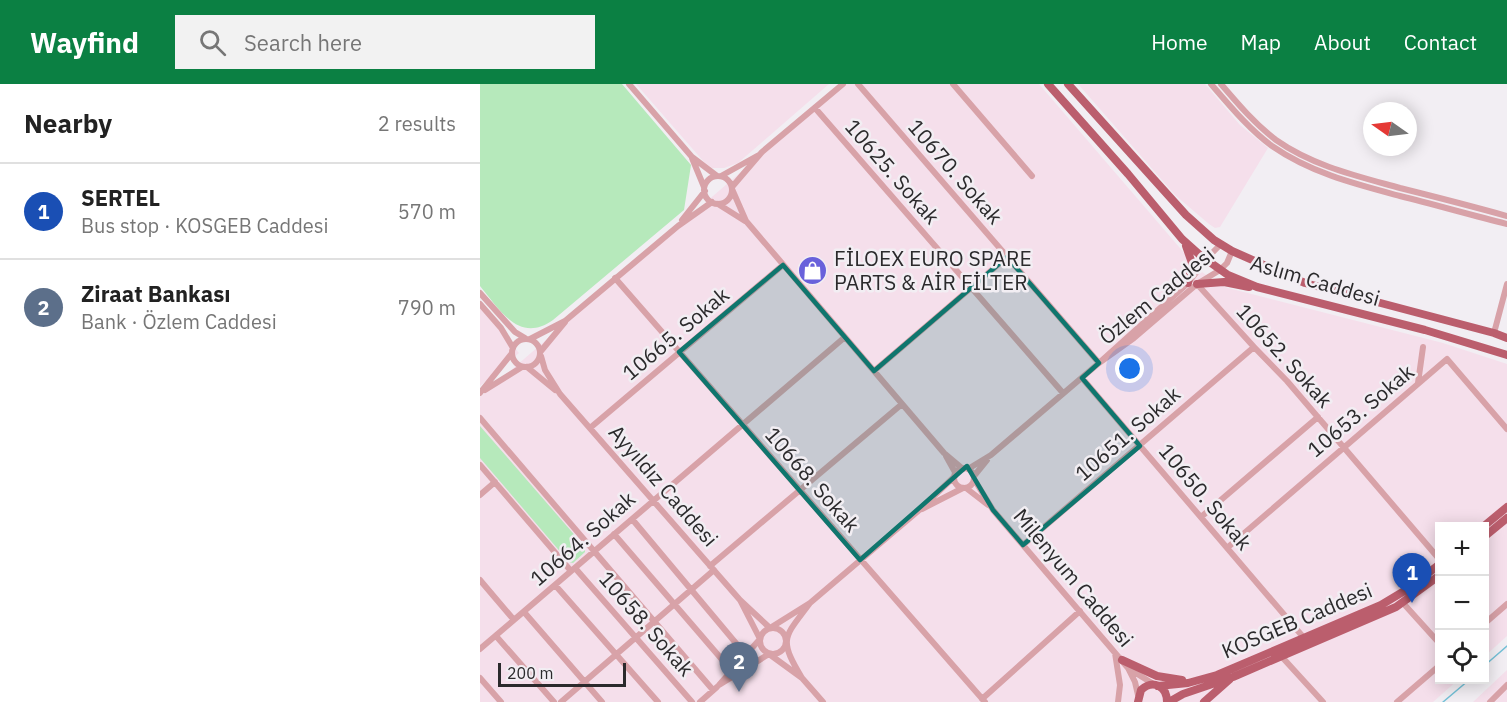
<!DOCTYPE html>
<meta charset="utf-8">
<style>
:root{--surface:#fff;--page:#f2f2f2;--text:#222;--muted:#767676;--line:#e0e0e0;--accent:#0b8043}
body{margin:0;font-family:"IBM Plex Sans",sans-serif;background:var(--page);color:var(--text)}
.controls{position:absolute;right:18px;bottom:18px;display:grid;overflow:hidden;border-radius:0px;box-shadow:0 3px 15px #0003}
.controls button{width:54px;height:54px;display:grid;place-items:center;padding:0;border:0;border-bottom:2px solid var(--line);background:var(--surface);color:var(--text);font:30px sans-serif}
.compass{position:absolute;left:883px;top:18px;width:54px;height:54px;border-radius:50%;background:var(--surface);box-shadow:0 3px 15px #0003;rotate:284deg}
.scale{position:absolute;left:18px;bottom:15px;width:128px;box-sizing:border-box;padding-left:6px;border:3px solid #2b2a2c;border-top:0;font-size:16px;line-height:21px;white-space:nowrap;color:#2b2a2c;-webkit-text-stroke:4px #f2eef3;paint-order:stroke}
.you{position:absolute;left:650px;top:285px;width:21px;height:21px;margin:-15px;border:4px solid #fff;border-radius:50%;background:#1a73e8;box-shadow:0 0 0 9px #1a73e833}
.badge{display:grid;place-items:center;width:39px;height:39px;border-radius:50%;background:var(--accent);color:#fff;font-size:20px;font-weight:700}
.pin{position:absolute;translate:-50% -50px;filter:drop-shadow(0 2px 3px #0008)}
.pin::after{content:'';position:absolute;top:32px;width:21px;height:18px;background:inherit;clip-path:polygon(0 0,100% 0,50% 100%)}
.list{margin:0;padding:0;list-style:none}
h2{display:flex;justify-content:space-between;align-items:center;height:78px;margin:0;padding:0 24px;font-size:26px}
h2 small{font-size:20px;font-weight:400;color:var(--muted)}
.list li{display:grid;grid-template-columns:39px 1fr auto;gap:18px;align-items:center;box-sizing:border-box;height:96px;padding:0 24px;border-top:2px solid var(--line)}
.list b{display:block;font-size:22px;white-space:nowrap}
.list p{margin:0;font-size:20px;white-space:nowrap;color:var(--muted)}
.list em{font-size:20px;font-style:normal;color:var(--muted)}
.icon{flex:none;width:33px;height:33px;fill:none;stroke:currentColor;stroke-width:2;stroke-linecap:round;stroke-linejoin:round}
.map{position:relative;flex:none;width:1027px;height:618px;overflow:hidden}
header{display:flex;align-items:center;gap:36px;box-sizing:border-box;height:84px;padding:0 30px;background:var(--accent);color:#fff}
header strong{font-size:28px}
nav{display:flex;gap:33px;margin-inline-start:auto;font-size:21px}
.search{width:420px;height:54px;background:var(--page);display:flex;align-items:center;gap:15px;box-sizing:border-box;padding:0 21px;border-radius:0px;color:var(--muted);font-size:22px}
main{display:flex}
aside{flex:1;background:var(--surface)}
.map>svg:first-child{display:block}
</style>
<header>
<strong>Wayfind</strong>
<div class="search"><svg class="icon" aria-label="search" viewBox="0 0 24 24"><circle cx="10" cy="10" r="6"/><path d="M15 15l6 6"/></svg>Search here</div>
<nav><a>Home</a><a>Map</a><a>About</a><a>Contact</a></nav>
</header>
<main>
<aside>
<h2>Nearby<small>2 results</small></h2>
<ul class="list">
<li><span class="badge" style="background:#1a4fb4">1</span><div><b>SERTEL</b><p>Bus stop · KOSGEB Caddesi</p></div><em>570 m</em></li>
<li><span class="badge" style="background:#5c6f8a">2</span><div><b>Ziraat Bankası</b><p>Bank · Özlem Caddesi</p></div><em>790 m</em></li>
</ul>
</aside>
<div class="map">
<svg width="1027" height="618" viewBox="0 0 1027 618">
<rect width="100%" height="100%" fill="#f2eef3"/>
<path fill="#f5dfeb" d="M 156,0 L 349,0 L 258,79 L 244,84 L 232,84 L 224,78 Z
M 363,0 L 559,0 L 718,185 L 737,199 L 748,204 L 963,259 L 1027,280 L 1027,552 L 1005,572 L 1004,442 L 960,442 L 960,596 L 978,596 L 953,618 L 0,618 L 0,313 Z
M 598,0 L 725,0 L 760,41 L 788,64 L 740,143 L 735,144 L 729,140 L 695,111 Z
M 0,224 L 39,269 L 0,302 Z
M 1027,586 L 1027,618 L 993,618 Z"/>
<path fill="#b6e9bb" d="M 0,0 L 142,0 L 211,81 L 204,126 L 73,236 C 39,260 20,226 0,202 Z
M 0,342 L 105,463 L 105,468 L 93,479 L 89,478 L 0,374 Z"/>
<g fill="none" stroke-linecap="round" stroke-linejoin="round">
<path stroke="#73c0d6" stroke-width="1.5" d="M 1004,582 L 1027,562
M 963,618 L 989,596"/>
<path stroke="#d8a2a8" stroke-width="6" d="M 149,0 L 212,73 L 237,92
M 378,0 L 619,279 L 511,371 L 488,385
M 473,0 L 552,92
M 731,0 C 750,22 769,45 792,62 C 831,89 875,100 920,112 C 956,121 991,131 1027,140
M 741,0 C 758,20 775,40 796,56 C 833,82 877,92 920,104 C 956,113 991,122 1027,132
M 335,24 L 583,309
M 212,74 L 224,103
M 241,92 L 277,72
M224 106a14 14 0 1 1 28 0a14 14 0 1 1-28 0Z
M 252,103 L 282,68 L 363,0
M 252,105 L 266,137 L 464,369 L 483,385
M 238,120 L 265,137
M 202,136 L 225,107
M 741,160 L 729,172 L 708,199 L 619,279 L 654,254 L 717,200 L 740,186 L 747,179 L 752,167
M 135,194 L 505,618
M 717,200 L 774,263 L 807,297 L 960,476
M 0,209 L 35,248 L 45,254
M 0,220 L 21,244 L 33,264
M 1014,249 L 1027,200
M32 269a14 14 0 1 1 28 0a14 14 0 1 1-28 0Z
M 50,255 L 85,237 L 198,142 L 232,118
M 61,267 L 85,238
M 61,272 L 65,286 L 80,310 L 260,516
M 47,283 L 75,306
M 394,287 L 527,173
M 602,294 L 824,554
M 938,299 L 943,263
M 5,306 L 42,283
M 0,309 L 32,269
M 0,334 L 233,606
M 110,344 L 303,181
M 466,372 L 476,390
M 0,381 L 91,487
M474 394a10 10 0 1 1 20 0a10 10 0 1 1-20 0Z
M 494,392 L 507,376
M 494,395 L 513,426 L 648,584 L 655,598 L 658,611
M 486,404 L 508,421
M 0,411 L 15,398
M 442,425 L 483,404
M 721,433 L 838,333
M 152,435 L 265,570
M 134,450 L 251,586
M 543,461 L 774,263
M 747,464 L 967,275 L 1027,345
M 230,482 L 422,320
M 95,484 L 212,618
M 0,496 L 34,536
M 75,501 L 178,618
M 260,516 L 290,544 L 330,519 C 304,554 298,554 322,594 L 289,570 L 239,601 L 280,555 Z
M 330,519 L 437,428 L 475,392
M 923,519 L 960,560
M 44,528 L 122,618
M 1004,540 L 1027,520
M280 557a13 13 0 1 1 26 0a13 13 0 1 1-26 0Z
M 16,552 L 74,618
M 0,565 L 365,253
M 635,569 L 640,601 L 638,618
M 802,573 L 843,618
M 651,586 L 675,601
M 0,594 L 21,618
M 322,594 L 343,618
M 502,615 L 600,527
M 81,618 L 234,486
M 220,618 L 237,603
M 917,618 L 960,581
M 1010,618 L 1027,601"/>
<path stroke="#bb5e6d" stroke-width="8" d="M 568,0 L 648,90 L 702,155 L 721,172 L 748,191 L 777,203 L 945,246 L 1027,271
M 588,0 L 706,131 L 734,156 L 752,167 L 825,199 L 1014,249 L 1027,254
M 706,162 L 712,179 L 708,199
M 717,200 L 744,198 L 769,203
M 1004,442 L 1027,423
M 1004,453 L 1027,434
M 642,576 L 677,592 L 702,596
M 678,602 L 708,599 L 737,591 L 901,521 L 926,506 L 960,480
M 658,618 L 661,606 C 673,595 687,602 687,618
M 689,618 L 703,610 L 753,593 L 916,523 L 960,491
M 724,618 L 750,595"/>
</g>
<path fill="#0f766e" fill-opacity="0.2" stroke="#0f766e" stroke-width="4.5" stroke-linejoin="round" d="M 527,173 L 619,279 L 602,294 L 660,362 L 543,461 L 513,426 L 487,382 L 380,476 L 199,268 L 303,181 L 394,287 Z"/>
<defs>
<symbol id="shop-disc" viewBox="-11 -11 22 22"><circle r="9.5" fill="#6961db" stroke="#f2eef3"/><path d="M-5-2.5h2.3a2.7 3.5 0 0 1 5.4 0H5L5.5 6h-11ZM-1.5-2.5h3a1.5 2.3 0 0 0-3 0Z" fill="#fff"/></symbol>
</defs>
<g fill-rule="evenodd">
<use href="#shop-disc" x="316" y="170" width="33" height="33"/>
</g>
<g text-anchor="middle" stroke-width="5" stroke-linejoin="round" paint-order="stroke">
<g font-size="21" fill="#2b2a2c" stroke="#f2eef3">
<text transform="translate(412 88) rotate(49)" y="7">10625. Sokak</text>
<text transform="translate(475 88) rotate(49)" y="7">10670. Sokak</text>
<text transform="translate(835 197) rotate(16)" y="7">Aslım Caddesi</text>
<text transform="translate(677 212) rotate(-39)" y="7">Özlem Caddesi</text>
<text transform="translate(196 250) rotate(-40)" y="7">10665. Sokak</text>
<text transform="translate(804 272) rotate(48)" y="7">10652. Sokak</text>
<text transform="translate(881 327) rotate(-40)" y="7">10653. Sokak</text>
<text transform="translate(648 350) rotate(-41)" y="7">10651. Sokak</text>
<text transform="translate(332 396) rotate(49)" y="7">10668. Sokak</text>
<text transform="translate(183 402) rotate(49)" y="7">Ayyıldız Caddesi</text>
<text transform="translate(725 413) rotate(50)" y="7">10650. Sokak</text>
<text transform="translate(103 455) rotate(-41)" y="7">10664. Sokak</text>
<text transform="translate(593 494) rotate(50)" y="7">Milenyum Caddesi</text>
<text transform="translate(817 537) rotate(-23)" y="7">KOSGEB Caddesi</text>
<text transform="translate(166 540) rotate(49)" y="7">10658. Sokak</text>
</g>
<g font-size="21" fill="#2b2a2c" stroke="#f2eef3" text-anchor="start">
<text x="354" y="182">FİLOEX EURO SPARE<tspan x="354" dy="24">PARTS &amp; AİR FİLTER</tspan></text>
</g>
</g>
</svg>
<div class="controls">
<button>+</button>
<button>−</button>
<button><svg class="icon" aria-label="locate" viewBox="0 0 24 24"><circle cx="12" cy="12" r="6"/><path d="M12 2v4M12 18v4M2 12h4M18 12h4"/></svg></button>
</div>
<svg class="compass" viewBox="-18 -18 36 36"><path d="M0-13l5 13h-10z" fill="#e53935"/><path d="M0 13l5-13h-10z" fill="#767676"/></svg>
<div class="scale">200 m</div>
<div class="you"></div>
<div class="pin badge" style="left:932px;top:519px;background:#1a4fb4">1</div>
<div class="pin badge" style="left:259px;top:608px;background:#5c6f8a">2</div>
</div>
</main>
